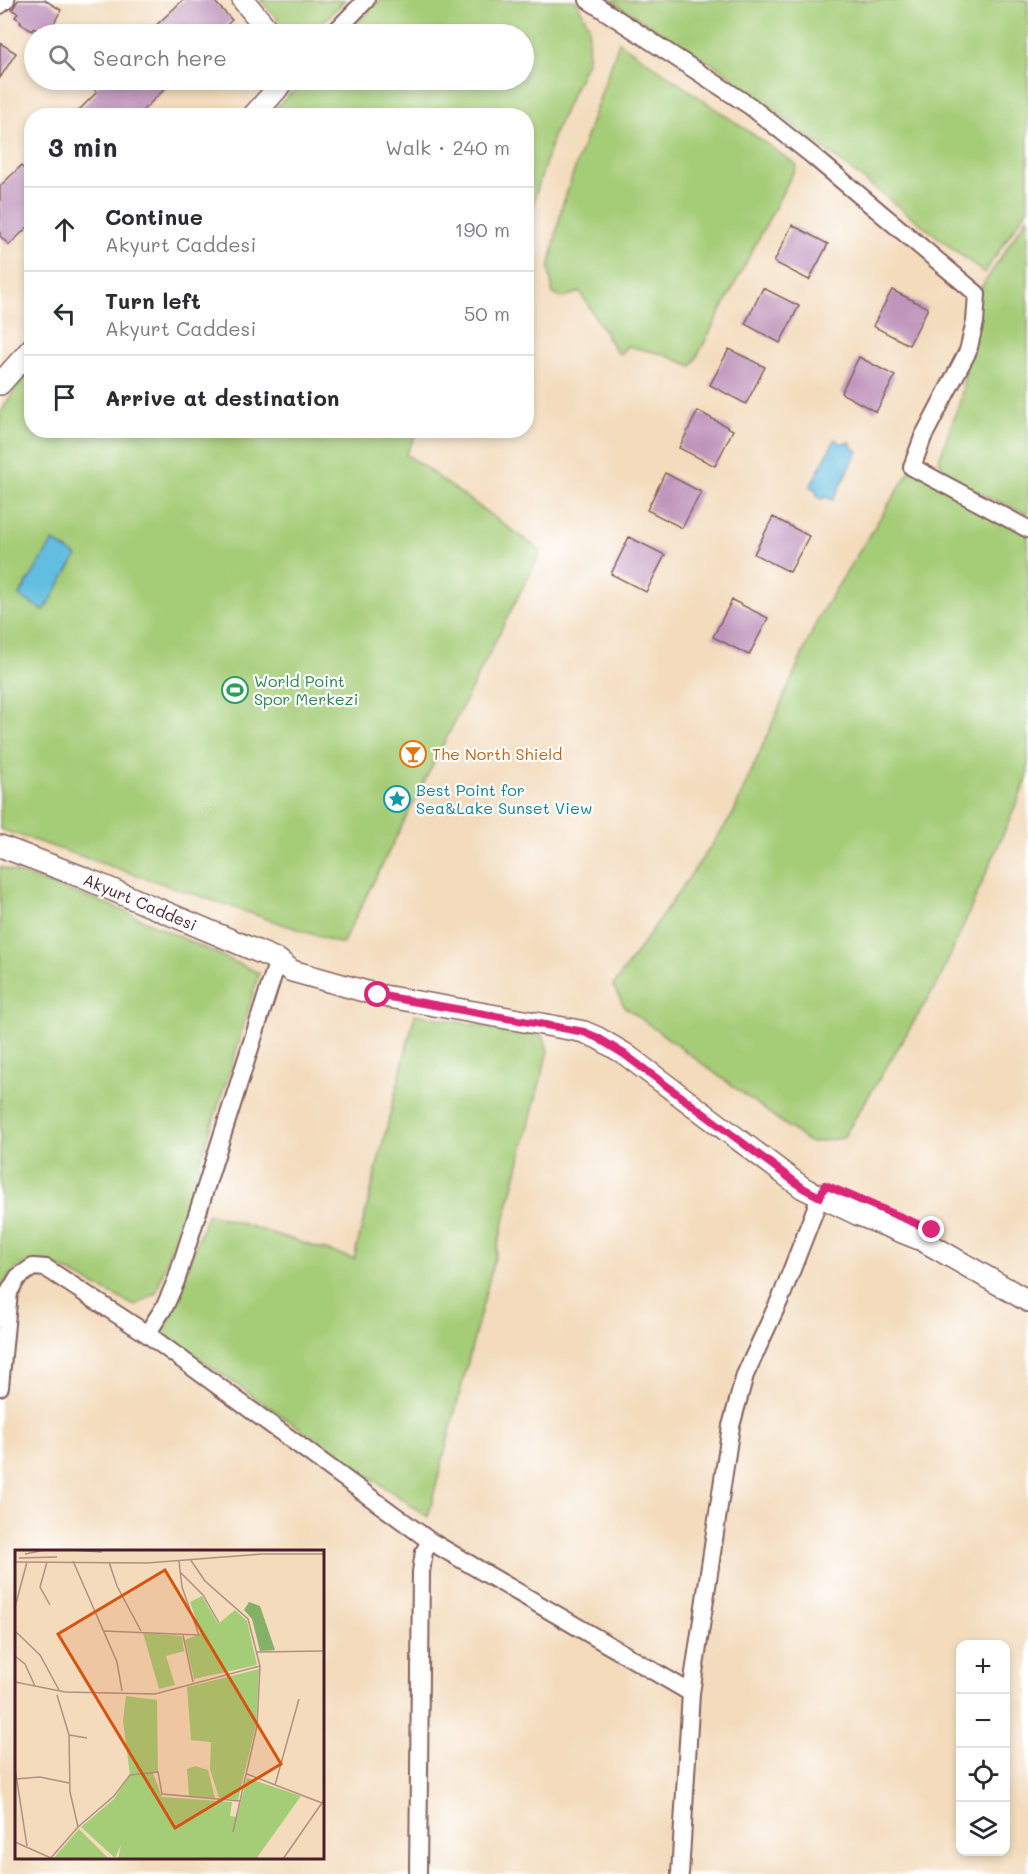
<!DOCTYPE html>
<meta charset="utf-8">
<style>
:root{--surface:#fff;--page:#f7f7f7;--text:#2b2b33;--muted:#7c7c81;--line:#e1e1e2}
body{margin:0;font-family:Mali,sans-serif;background:var(--page);color:var(--text)}
.controls{position:absolute;right:18px;bottom:18px;display:grid;overflow:hidden;border-radius:12px;box-shadow:0 3px 9px #0003}
.controls button{width:54px;height:54px;display:grid;place-items:center;padding:0;border:0;border-bottom:2px solid var(--line);background:var(--surface);color:var(--text);font:30px sans-serif}
.stop{position:absolute;width:18px;height:18px;margin:-14px;border:4px solid #db2777;border-radius:50%;background:#fff}
.stop.end{background:#db2777;border-color:#fff;box-shadow:0 2px 6px #0008}
.list{margin:0;padding:0;list-style:none}
h2{display:flex;justify-content:space-between;align-items:center;height:78px;margin:0;padding:0 24px;font-size:26px}
h2 small{font-size:20px;font-weight:400;color:var(--muted)}
.list li{display:grid;grid-template-columns:39px 1fr auto;gap:18px;align-items:center;box-sizing:border-box;height:84px;padding:0 24px;border-top:2px solid var(--line)}
.list b{display:block;font-size:22px;white-space:nowrap}
.list p{margin:0;font-size:20px;white-space:nowrap;color:var(--muted)}
.list em{font-size:20px;font-style:normal;color:var(--muted)}
.icon{flex:none;width:33px;height:33px;fill:none;stroke:currentColor;stroke-width:2;stroke-linecap:round;stroke-linejoin:round}
.map{position:relative;flex:none;width:1028px;height:1874px;overflow:hidden}
.search{position:absolute;background:var(--surface);box-shadow:0 3px 9px #0003;left:24px;top:24px;width:510px;height:66px;display:flex;align-items:center;gap:15px;box-sizing:border-box;padding:0 21px;border-radius:33px;color:var(--muted);font-size:22px}
.panel{position:absolute;background:var(--surface);box-shadow:0 3px 9px #0003;left:24px;top:108px;width:510px;height:330px;border-radius:24px}
.map>svg:first-child{display:block}
</style>
<div class="map">
<svg width="1028" height="1874" viewBox="0 0 1028 1874">
<rect width="100%" height="100%" fill="#fff"/>
<filter id="ink" filterUnits="userSpaceOnUse"><feTurbulence type="fractalNoise" baseFrequency=".0167" numOctaves="2"/><feDisplacementMap in="SourceGraphic" scale="12" xChannelSelector="R" yChannelSelector="G"/><feConvolveMatrix kernelMatrix="1 2 1 2 8 2 1 2 1" color-interpolation-filters="sRGB"/></filter>
<filter id="wash" filterUnits="userSpaceOnUse"><feTurbulence type="fractalNoise" baseFrequency=".008" numOctaves="4" result="noise"/><feDisplacementMap in="SourceGraphic" scale="24" xChannelSelector="R" yChannelSelector="G"/><feGaussianBlur stdDeviation="1.35" result="paint"/><feColorMatrix in="noise" values="0 0 0 0 0 0 0 0 0 0 0 0 0 0 0 0 0 1.4 0 .05"/><feComposite in="paint" operator="in"/></filter>
<g filter="url(#wash)">
<rect width="100%" height="100%" fill="#f3dbbc"/>
<path fill="#a5cc77" stroke="#787651" stroke-width="1.5" d="M 260,0 L 345,0 L 311,34 L 292,34 Z
M 379,0 L 576,0 L 589,26 L 588,59 L 554,134 L 535,197 L 527,250 L 526,116 L 267,116 L 305,80 L 524,80 L 524,34 L 347,34 Z
M 609,0 L 1028,0 L 1028,208 L 984,273 L 721,69 Z
M 619,42 L 797,165 L 692,366 L 662,354 L 627,346 L 620,354 L 616,351 L 580,292 L 562,298 L 553,294 L 549,269 L 562,206 Z
M 1028,216 L 1028,514 L 950,481 L 939,460 L 961,398 L 977,294 Z
M 31,371 L 32,430 L 418,431 L 406,454 L 541,551 L 342,944 L 0,829 L 0,412 L 19,384 Z
M 912,467 L 1028,529 L 1028,777 L 940,979 L 843,1138 L 810,1143 L 625,1007 L 613,986 L 732,816 L 819,616 Z
M 0,867 L 113,906 L 259,973 L 235,1055 L 156,1293 L 135,1306 L 49,1262 L 23,1265 L 10,1274 L 0,1290 Z
M 415,1014 L 544,1037 L 548,1051 L 428,1517 L 162,1333 L 208,1213 L 354,1259 Z"/>
<path fill="#62bee0" stroke="#566e86" stroke-width="1.5" d="M 835,439 L 841,443 L 850,442 L 853,449 L 858,451 L 833,500 L 826,497 L 821,499 L 817,496 L 816,490 L 810,487 Z
M 53,541 L 77,556 L 44,611 L 19,596 Z"/>
<g id="blocks">
<path fill="#c095bc" d="M 18,0 L 45,0 L 61,10 L 48,34 L 44,34 L 33,28 L 32,31 L 20,23 L 21,21 L 15,17 L 18,13 L 12,10 Z
M 183,0 L 213,0 L 232,20 L 217,34 L 147,34 Z
M 0,43 L 16,53 L 0,78 Z
M 104,80 L 174,80 L 137,116 L 73,116 L 97,92 L 94,89 Z
M 21,166 L 32,177 L 32,223 L 9,245 L 0,236 L 0,186 Z
M 792,225 L 828,244 L 809,280 L 774,262 Z
M 763,288 L 799,306 L 780,343 L 745,324 Z
M 892,290 L 928,308 L 909,345 L 873,326 Z
M 729,349 L 765,367 L 746,404 L 710,385 Z
M 859,357 L 895,376 L 876,412 L 841,393 Z
M 698,411 L 733,430 L 715,466 L 679,448 Z
M 665,473 L 701,492 L 682,528 L 647,510 Z
M 773,517 L 809,536 L 790,572 L 754,554 Z
M 629,537 L 665,555 L 646,592 L 611,574 Z
M 732,600 L 768,618 L 749,655 L 713,637 Z"/>
</g>
</g>
<g filter="url(#ink)">
<use href="#blocks" fill-opacity="0" stroke="#85615e" stroke-width="1.5"/>
<g fill="none" stroke-linecap="round" stroke-linejoin="round">
<defs>
<path id="minor" d="M 588,0 L 750,106 L 813,156 L 977,294 L 975,322 L 968,351 L 923,437 L 912,467 L 1028,529
M 0,5 L 6,0
M 333,34 L 366,0
M 147,1334 L 165,1306 L 176,1281 L 278,960
M 0,1387 L 9,1292 L 18,1277 L 33,1267 L 46,1268 L 147,1334 L 430,1541 L 691,1693
M 418,1874 L 421,1572 L 424,1552 L 430,1541
M 680,1874 L 691,1693 L 731,1426 L 745,1375 L 782,1295 L 820,1197"/>
<path id="tertiary" d="M 243,0 L 271,34
M 253,116 L 277,89 L 283,80
M 0,384 L 32,348
M 0,846 L 82,877 L 278,960 L 292,971 L 378,995 L 569,1029 L 584,1032 L 598,1038 L 625,1054 L 803,1188 L 857,1214 L 922,1240 L 1028,1301"/>
</defs>
<use href="#minor" stroke="#85615e" stroke-width="20"/>
<use href="#tertiary" stroke="#85615e" stroke-width="24"/>
<use href="#minor" stroke="#fff" stroke-width="16"/>
<use href="#tertiary" stroke="#fff" stroke-width="21"/>
</g>
</g>
<g fill="none" stroke-linecap="round" stroke-linejoin="round" filter="url(#ink)">
<path stroke="#db2777" stroke-width="8" d="M 378,995 L 568,1029 L 584,1032 L 598,1038 L 624,1054 L 803,1188 L 820,1197 L 825,1185 L 932,1230"/>
</g>
<defs>
<symbol id="stadium-ring" viewBox="-11 -11 22 22"><circle r="9.5" fill="#fff" stroke="#2e9e5b" stroke-width="1.5"/><path d="M0-5a6.5 5 0 1 0 0 10a6.5 5 0 1 0 0-10ZM-3.5-1.8h7v3.6h-7Z" fill="#2e9e5b"/></symbol>
<symbol id="bar-ring" viewBox="-11 -11 22 22"><circle r="9.5" fill="#fff" stroke="#e8710a" stroke-width="1.5"/><path d="M-6-5H6L.8 .8V4.5H3.5V6h-7V4.5H-.8V.8Z" fill="#e8710a"/></symbol>
<symbol id="sight-ring" viewBox="-11 -11 22 22"><circle r="9.5" fill="#fff" stroke="#0f9aa8" stroke-width="1.5"/><path d="M0-6L1.8-2.2L6-1.7L2.9 1.2L3.7 5.4L0 3.3L-3.7 5.4L-2.9 1.2L-6-1.7L-1.8-2.2Z" fill="#0f9aa8"/></symbol>
</defs>
<g fill-rule="evenodd">
<use href="#stadium-ring" x="220" y="675" width="30" height="30"/>
<use href="#bar-ring" x="398" y="739" width="30" height="30"/>
<use href="#sight-ring" x="382" y="784" width="30" height="30"/>
</g>
<g text-anchor="middle" stroke-width="4.5" stroke-linejoin="round" paint-order="stroke">
<g font-size="16" fill="#27864d" stroke="#fff" text-anchor="start">
<text x="254" y="687">World Point<tspan x="254" dy="18">Spor Merkezi</tspan></text>
</g>
<g font-size="16" fill="#c56008" stroke="#fff" text-anchor="start">
<text x="432" y="760">The North Shield</text>
</g>
<g font-size="16" fill="#0d838f" stroke="#fff" text-anchor="start">
<text x="416" y="796">Best Point for<tspan x="416" dy="18">Sea&amp;Lake Sunset View</tspan></text>
</g>
<g font-size="16" fill="#4a1f2b" stroke="#fff">
<text transform="translate(140 902) rotate(23)" y="6">Akyurt Caddesi</text>
</g>
</g>
<g transform="translate(15 1550)">
<rect width="309" height="309" fill="#f3dbbc"/>
<path d="M 187,46 L 203,74 L 220,60 L 232,71 L 242,115 L 179,129 L 170,90 L 186,83 L 175,52 ZM 128,83 L 167,86 L 169,101 L 151,106 L 160,135 L 144,139 ZM 244,119 L 241,175 L 223,250 L 204,248 L 195,219 L 196,192 L 176,190 L 172,137 ZM 111,146 L 142,150 L 143,222 L 138,223 L 147,247 L 217,252 L 215,266 L 222,267 L 232,228 L 286,246 L 241,309 L 103,309 L 106,295 L 100,308 L 66,277 L 99,249 L 115,225 L 108,171 ZM 180,216 L 193,220 L 200,248 L 174,246 L 172,219 ZM 64,279 L 94,309 L 38,309 Z" fill="#a5cc77"/>
<path d="M 234,52 L 245,56 L 260,100 L 245,101 L 237,69 L 229,60 Z" fill="#84b068"/>
<path fill="none" stroke="#af9082" stroke-width="1.5" d="M 57,0 L 87,2M 10,4 L 30,0M 4,8 L 42,7M 175,9 L 190,31 L 233,69 L 245,116 L 242,176 L 218,282M 58,11 L 102,112 L 107,141M 0,12 L 132,13 L 247,4 L 309,4M 32,12 L 25,37 L 35,55M 94,12 L 102,36 L 126,81M 166,23 L 188,45 L 204,73M 0,57 L 12,12M 0,81 L 25,105 L 44,140M 89,81 L 184,85 L 167,37 L 164,11M 168,85 L 178,132M 242,102 L 309,101M 0,106 L 10,114 L 20,136M 0,132 L 50,142 L 140,144 L 245,116M 42,145 L 54,185M 0,218 L 12,296M 232,224 L 307,253M 1,229 L 25,227 L 54,233M 260,235 L 284,149M 63,277 L 55,242 L 54,185 L 72,188M 0,292 L 36,308M 35,309 L 63,277 L 99,246 L 115,225 L 143,222 L 147,244 L 225,251M 268,309 L 309,250"/>
<path fill="#d8530f" fill-opacity="0.15" stroke="#d8530f" stroke-width="3" d="M 150,20 L 266,214 L 160,278 L 43,84 Z"/>
<rect width="309" height="309" fill="none" stroke="#4a1f2b" stroke-width="3"/>
</g>
</svg>
<div class="controls">
<button>+</button>
<button>−</button>
<button><svg class="icon" aria-label="locate" viewBox="0 0 24 24"><circle cx="12" cy="12" r="6"/><path d="M12 2v4M12 18v4M2 12h4M18 12h4"/></svg></button>
<button><svg class="icon" aria-label="layers" viewBox="0 0 24 24"><path d="M12 4l9 5-9 5-9-5zM3 14l9 5 9-5"/></svg></button>
</div>
<div class="stop" style="left:378px;top:995px"></div>
<div class="stop end" style="left:932px;top:1230px"></div>
<div class="search"><svg class="icon" aria-label="search" viewBox="0 0 24 24"><circle cx="10" cy="10" r="6"/><path d="M15 15l6 6"/></svg>Search here</div>
<section class="panel">
<h2>3 min<small>Walk · 240 m</small></h2>
<ul class="list">
<li><svg class="icon" aria-label="ahead" viewBox="0 0 24 24"><path d="M12 20V5M6 11l6-6 6 6"/></svg><div><b>Continue</b><p>Akyurt Caddesi</p></div><em>190 m</em></li>
<li><svg class="icon" aria-label="left" viewBox="0 0 24 24"><path d="M17 20v-9H6M10 6l-5 5 5 5"/></svg><div><b>Turn left</b><p>Akyurt Caddesi</p></div><em>50 m</em></li>
<li><svg class="icon" aria-label="arrive" viewBox="0 0 24 24"><path d="M6 21V4h12l-3 4 3 4H6"/></svg><div><b>Arrive at destination</b></div></li>
</ul>
</section>
</div>
